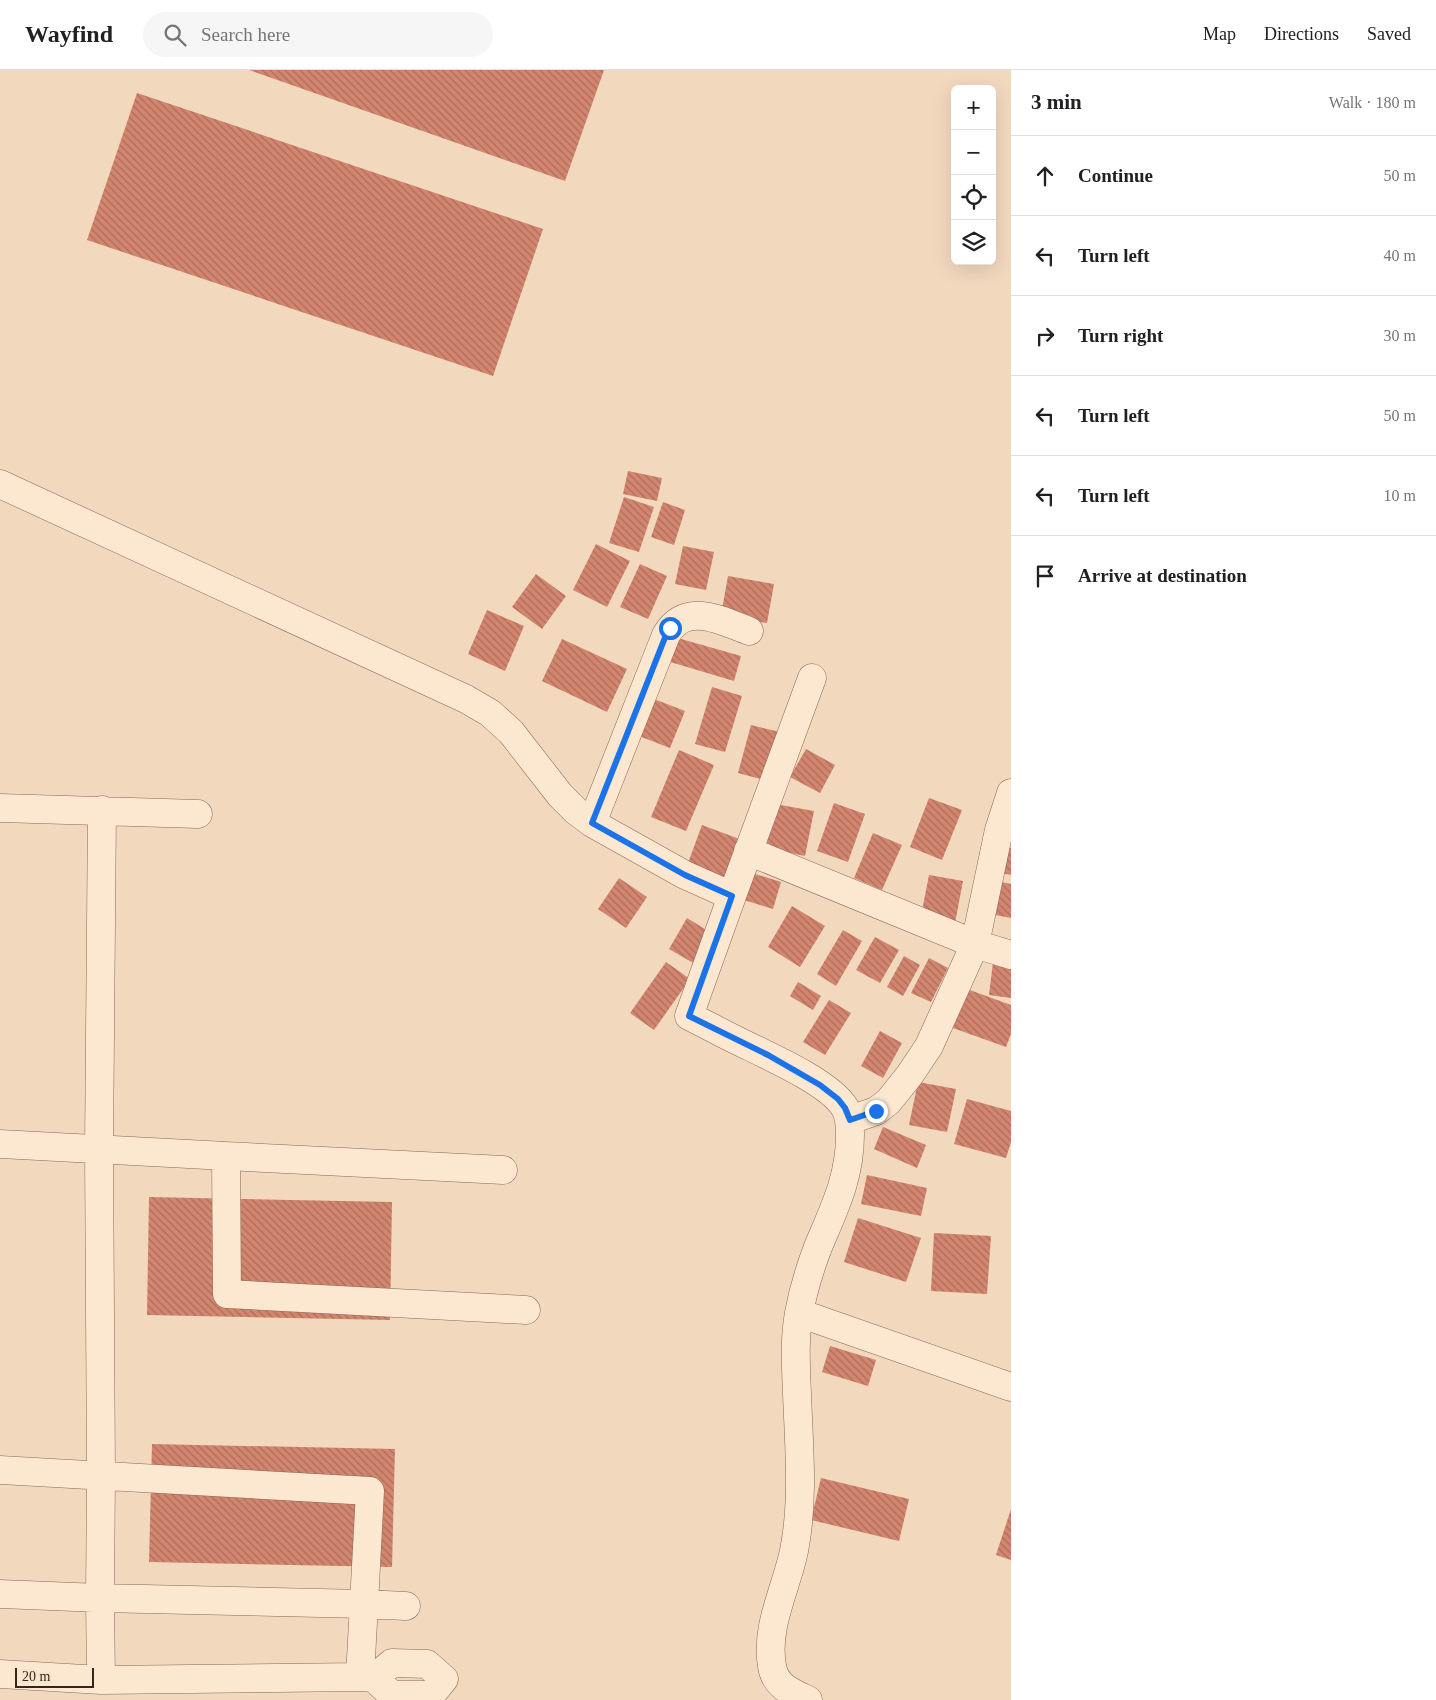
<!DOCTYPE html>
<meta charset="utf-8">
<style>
:root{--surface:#fff;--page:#f6f6f6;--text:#202124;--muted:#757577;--line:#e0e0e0}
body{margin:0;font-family:Georgia,serif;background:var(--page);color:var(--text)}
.controls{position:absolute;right:15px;top:15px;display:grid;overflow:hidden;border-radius:8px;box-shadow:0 5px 20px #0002}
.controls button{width:45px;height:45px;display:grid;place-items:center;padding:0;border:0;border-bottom:1px solid var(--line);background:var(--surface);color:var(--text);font:25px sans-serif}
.scale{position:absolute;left:15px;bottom:12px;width:79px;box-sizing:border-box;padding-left:5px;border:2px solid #39241b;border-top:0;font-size:14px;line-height:18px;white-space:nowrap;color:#39241b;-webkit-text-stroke:4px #f8e4cd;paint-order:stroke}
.stop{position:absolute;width:15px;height:15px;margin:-11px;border:4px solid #1a73e8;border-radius:50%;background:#fff}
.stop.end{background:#1a73e8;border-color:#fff;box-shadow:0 1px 5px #0008}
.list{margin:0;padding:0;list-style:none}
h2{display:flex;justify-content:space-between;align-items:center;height:65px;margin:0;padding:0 20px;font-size:21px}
h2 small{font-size:16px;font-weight:400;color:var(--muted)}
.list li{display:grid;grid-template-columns:32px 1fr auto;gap:15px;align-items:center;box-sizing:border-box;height:80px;padding:0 20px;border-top:1px solid var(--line)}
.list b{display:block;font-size:19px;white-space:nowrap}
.list em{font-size:16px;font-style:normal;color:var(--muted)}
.icon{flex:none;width:28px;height:28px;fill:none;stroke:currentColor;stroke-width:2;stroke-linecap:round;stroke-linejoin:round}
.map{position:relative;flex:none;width:1011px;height:1630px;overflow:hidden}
header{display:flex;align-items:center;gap:30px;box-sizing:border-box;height:70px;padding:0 25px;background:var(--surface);border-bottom:1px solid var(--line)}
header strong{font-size:24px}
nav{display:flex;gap:28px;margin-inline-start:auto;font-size:18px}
.search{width:350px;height:45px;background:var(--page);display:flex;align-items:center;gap:12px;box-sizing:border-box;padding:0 18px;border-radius:28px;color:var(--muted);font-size:19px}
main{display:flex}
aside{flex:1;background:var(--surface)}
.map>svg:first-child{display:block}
</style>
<header>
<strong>Wayfind</strong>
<div class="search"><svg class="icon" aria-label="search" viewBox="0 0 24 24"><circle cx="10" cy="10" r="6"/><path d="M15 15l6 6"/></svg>Search here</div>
<nav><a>Map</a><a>Directions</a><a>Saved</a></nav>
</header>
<main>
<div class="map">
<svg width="1011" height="1630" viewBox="0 0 1011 1630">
<defs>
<pattern id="building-back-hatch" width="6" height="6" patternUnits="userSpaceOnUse" patternTransform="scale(1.25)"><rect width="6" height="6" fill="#d3866f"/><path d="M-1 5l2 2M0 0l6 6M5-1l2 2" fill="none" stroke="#ac6d5a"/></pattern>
</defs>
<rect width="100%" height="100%" fill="#f2d8bd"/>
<path fill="url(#building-back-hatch)" d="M 249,0 L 604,0 L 565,111 Z
M 137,23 L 543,159 L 493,306 L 87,170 Z
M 628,401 L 662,408 L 657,431 L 623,424 Z
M 624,427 L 654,437 L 639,482 L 609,473 Z
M 663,432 L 685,440 L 674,475 L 651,467 Z
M 596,474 L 630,491 L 607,537 L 573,520 Z
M 683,476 L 714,482 L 706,520 L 675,514 Z
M 640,494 L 667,506 L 648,549 L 620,537 Z
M 536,504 L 566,526 L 542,559 L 512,537 Z
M 728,506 L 774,514 L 767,553 L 721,545 Z
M 487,540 L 524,556 L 505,601 L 468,584 Z
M 674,567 L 741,586 L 734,611 L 667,591 Z
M 562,569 L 627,599 L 607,642 L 542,611 Z
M 712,617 L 742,626 L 725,682 L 695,674 Z
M 654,629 L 685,641 L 670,678 L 639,666 Z
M 751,655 L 784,663 L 771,712 L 738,703 Z
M 806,679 L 835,695 L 820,723 L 790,707 Z
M 679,680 L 714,695 L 686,761 L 651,747 Z
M 929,728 L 962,740 L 942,790 L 910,777 Z
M 834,733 L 865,744 L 848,792 L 817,781 Z
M 775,734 L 814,741 L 805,786 L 766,778 Z
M 702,755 L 742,770 L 728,808 L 688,793 Z
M 873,763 L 902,775 L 882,820 L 854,808 Z
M 1003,776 L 1011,778 L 1011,805 L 997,802 Z
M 752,803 L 781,812 L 773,839 L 744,830 Z
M 929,805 L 963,811 L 955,853 L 921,846 Z
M 619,808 L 647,827 L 626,858 L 598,839 Z
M 996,811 L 1011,814 L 1011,848 L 990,844 Z
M 792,836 L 825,856 L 800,897 L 768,877 Z
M 687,848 L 713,864 L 695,894 L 669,879 Z
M 843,860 L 862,871 L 836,916 L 817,904 Z
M 875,867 L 899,880 L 880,913 L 856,900 Z
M 904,886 L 920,895 L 903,926 L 887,917 Z
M 929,888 L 948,898 L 931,932 L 911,923 Z
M 666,892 L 690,909 L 654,960 L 630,943 Z
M 993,892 L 1011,894 L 1011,928 L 989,925 Z
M 798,912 L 821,926 L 813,940 L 790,926 Z
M 967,919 L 1011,935 L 1011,964 L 1006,977 L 953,958 Z
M 829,930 L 851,943 L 825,985 L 803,972 Z
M 880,961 L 902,973 L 883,1008 L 861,996 Z
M 918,1012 L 956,1019 L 947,1062 L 909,1055 Z
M 967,1029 L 1011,1041 L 1011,1072 L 1006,1088 L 954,1074 Z
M 883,1057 L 926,1075 L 917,1098 L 874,1079 Z
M 867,1105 L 927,1118 L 921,1146 L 861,1134 Z
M 149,1127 L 392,1132 L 390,1250 L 147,1245 Z
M 858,1148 L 921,1168 L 906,1212 L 844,1192 Z
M 934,1163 L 991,1166 L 987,1224 L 931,1221 Z
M 830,1276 L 876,1290 L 868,1316 L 822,1302 Z
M 152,1374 L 395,1379 L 392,1497 L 149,1492 Z
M 821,1408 L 909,1429 L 899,1471 L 811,1450 Z
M 1011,1439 L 1011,1490 L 996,1485 Z"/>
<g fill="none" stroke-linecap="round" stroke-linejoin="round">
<defs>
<path id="minor" d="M 0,414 L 466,629 L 490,643 L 511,662 L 560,725 L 576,741 L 592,753 L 685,805 L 732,826 L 689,946 C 705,954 720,962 736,970 C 764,984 830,1012 845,1038 C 850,1047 850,1056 850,1065 C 850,1108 834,1139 818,1177 C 810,1198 803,1221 799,1243 C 794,1270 796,1297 797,1324 C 799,1376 804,1430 794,1481 C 786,1519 765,1557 772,1596 C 775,1616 791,1622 808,1630
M 1011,723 L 999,760 L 975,874 L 1011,885
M 0,738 L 198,744
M 102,740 L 99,1079 L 101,1405 L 100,1528 L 364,1534 L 360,1607
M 592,753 L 666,565 C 686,531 720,550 749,561
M 748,781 L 975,874 L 929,976 L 909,1006 L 888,1032 L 876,1041 L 850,1050
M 732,826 L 812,608
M 0,1074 L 226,1086 L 227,1224 L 526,1240
M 226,1086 L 503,1100
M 799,1243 L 1011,1317
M 0,1400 L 370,1421 L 364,1534 L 406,1536
M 0,1524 L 100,1528 L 101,1610
M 0,1604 L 101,1610 L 360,1607 L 374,1608 L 392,1625 L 431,1625 L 444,1609 L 427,1594 L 392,1593 L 374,1608"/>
</defs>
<use href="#minor" stroke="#8b6754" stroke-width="29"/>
<use href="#minor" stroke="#fce7d0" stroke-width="28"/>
</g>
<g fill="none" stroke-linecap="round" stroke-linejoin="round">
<path stroke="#1a73e8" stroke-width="6" d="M 670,558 L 666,565 L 592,753 L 685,805 L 732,826 L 689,946 L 768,985 L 820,1015 L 838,1029 L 845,1038 L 850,1050 L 876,1041"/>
</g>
</svg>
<div class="controls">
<button>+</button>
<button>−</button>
<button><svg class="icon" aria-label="locate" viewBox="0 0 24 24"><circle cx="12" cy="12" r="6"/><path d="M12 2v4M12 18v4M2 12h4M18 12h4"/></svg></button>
<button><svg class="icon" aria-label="layers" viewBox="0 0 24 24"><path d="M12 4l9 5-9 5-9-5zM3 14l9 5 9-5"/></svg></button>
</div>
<div class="scale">20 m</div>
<div class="stop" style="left:670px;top:558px"></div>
<div class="stop end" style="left:876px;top:1041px"></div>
</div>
<aside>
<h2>3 min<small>Walk · 180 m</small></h2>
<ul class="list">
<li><svg class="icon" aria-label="ahead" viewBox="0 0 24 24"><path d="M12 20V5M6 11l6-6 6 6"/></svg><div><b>Continue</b></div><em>50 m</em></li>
<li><svg class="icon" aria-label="left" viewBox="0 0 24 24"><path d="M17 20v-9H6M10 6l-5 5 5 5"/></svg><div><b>Turn left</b></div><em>40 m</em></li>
<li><svg class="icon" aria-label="right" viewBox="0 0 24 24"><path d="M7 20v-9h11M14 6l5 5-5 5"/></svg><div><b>Turn right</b></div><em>30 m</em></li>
<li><svg class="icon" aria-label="left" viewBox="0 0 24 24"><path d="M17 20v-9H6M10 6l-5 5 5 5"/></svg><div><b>Turn left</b></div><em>50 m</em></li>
<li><svg class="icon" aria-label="left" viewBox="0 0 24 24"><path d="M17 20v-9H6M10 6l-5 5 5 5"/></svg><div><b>Turn left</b></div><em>10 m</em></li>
<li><svg class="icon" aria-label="arrive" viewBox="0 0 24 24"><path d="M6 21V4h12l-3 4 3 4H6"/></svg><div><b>Arrive at destination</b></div></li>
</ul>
</aside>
</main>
